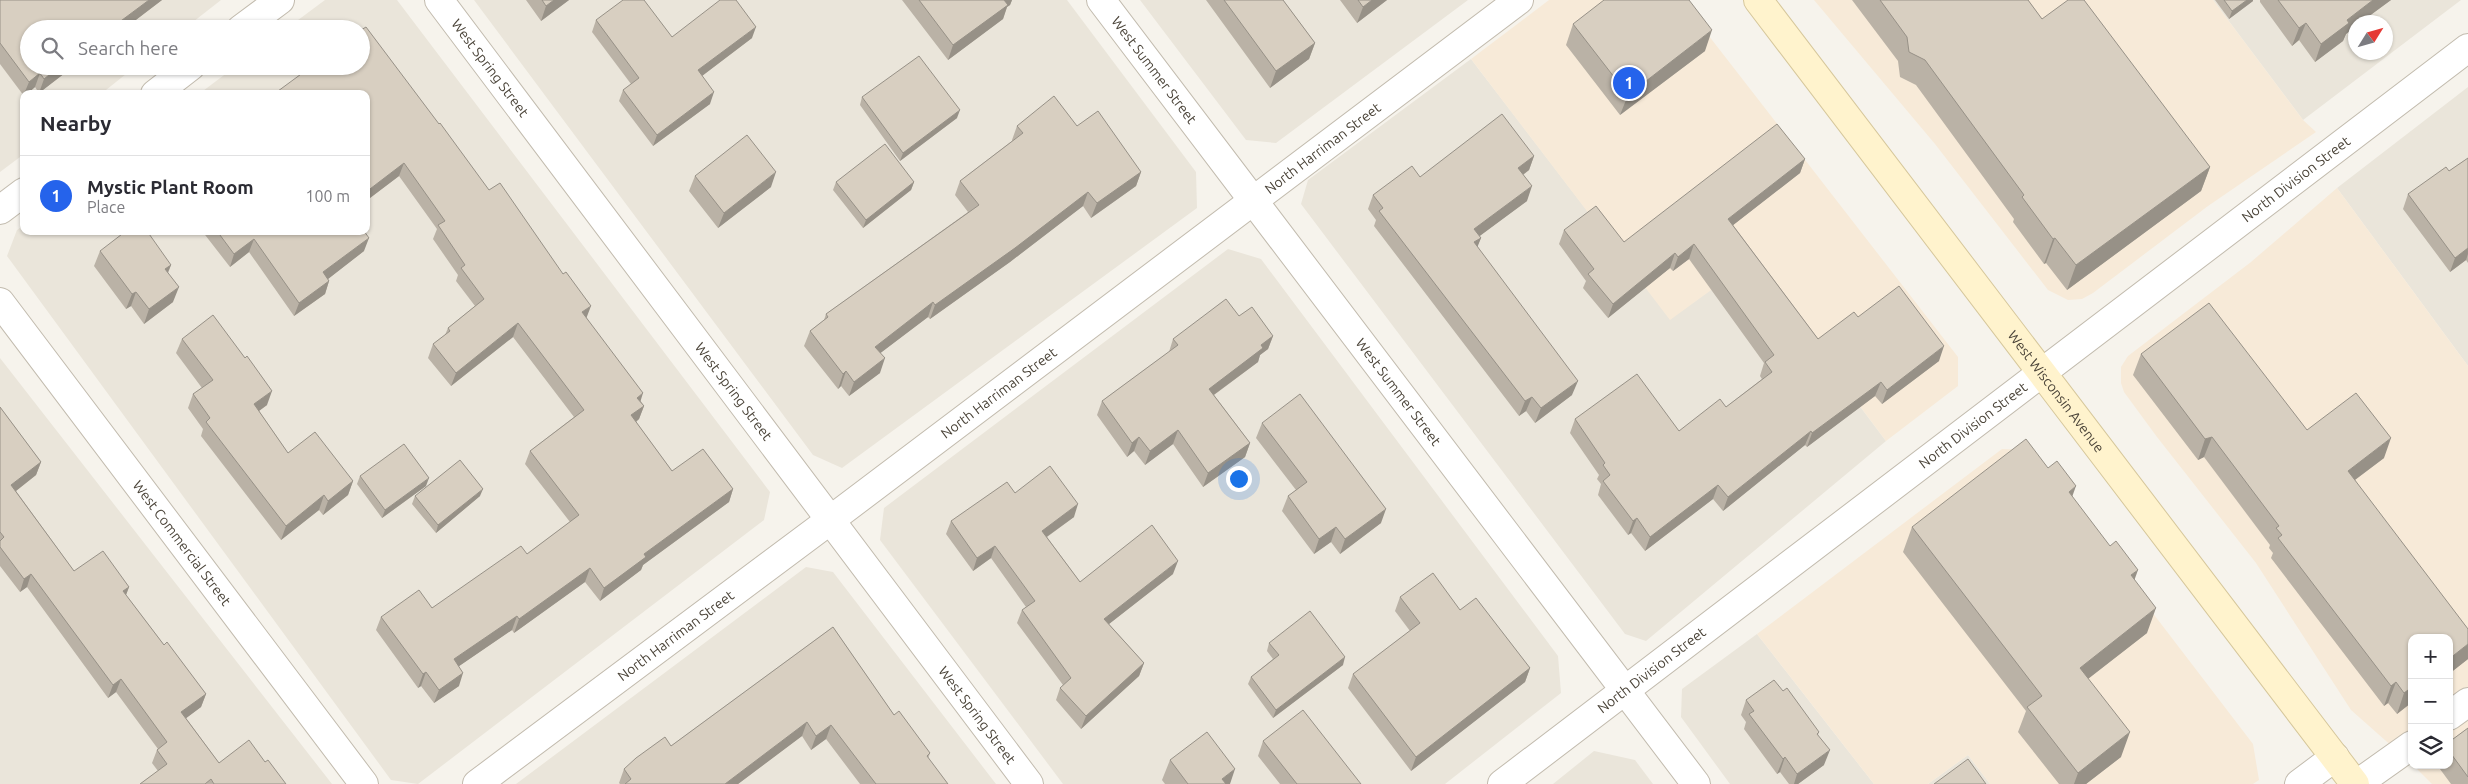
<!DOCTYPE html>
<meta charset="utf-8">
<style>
:root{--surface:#fff;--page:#f2f2f3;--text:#2b2b33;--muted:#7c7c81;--line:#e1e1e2;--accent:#2563eb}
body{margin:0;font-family:Ubuntu,sans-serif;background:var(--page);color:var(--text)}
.controls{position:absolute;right:15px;bottom:15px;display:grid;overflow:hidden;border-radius:10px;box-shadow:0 1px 4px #0004}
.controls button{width:45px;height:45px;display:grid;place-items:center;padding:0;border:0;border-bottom:1px solid var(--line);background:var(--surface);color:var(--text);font:25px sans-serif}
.compass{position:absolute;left:2348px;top:15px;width:45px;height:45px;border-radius:50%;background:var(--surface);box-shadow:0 1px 4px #0004;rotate:53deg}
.you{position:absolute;left:1238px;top:478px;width:18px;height:18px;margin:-12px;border:4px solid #fff;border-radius:50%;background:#1a73e8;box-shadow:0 0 0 8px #1a73e833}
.badge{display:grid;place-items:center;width:32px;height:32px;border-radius:50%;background:var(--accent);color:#fff;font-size:16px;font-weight:700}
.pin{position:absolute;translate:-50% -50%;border:2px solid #fff;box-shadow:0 1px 5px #0006}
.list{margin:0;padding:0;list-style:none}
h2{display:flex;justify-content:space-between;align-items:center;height:65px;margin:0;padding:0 20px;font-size:21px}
h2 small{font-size:16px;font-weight:400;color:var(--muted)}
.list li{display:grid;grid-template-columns:32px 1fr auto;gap:15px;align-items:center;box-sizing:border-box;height:80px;padding:0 20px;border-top:1px solid var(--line)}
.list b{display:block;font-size:19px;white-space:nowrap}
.list p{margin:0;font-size:16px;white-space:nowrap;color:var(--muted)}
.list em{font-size:16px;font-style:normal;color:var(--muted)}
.icon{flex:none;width:28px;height:28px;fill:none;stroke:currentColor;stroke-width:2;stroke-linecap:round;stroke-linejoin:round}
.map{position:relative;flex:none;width:2468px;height:784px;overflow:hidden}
.search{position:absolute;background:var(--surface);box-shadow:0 1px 4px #0004;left:20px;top:20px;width:350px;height:55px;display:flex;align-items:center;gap:12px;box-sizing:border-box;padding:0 18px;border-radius:28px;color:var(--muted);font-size:19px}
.panel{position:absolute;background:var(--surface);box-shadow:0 1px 4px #0004;left:20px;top:90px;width:350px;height:145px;border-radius:10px}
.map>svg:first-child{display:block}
</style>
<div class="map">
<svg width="2468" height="784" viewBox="0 0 2468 784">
<rect width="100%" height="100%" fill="#f6f3ec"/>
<path fill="#eae5da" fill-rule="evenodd" d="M 0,0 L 221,0 L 184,29 L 29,29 L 29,66 L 136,66 L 101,94 L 24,94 L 24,154 L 0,172 Z
M 325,0 L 397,0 L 770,492 L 764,520 L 418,784 L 391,780 L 7,256 L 17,230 L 24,225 L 24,231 L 366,231 L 366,94 L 199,94 L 236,66 L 361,66 L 361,29 L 286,29 Z
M 474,0 L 1067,0 L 1196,172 L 1197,208 L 842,468 L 813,455 Z
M 1140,0 L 1468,0 L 1276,143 L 1246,140 Z
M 2213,0 L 2461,0 L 2303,120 ZM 2356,22 L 2386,22 L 2386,52 L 2356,52 Z
M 1471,59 L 1670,319 L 1751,261 L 1886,441 L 1646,641 L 1625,634 L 1301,204 L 1308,180 Z
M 2468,87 L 2468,366 L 2337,188 Z
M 1228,249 L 1261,259 L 1558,656 L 1561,693 L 1445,784 L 1063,784 L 880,540 L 884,508 Z
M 0,358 L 332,784 L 0,784 Z
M 806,567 L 833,572 L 996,784 L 516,784 Z
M 1757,634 L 1874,784 L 1730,784 L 1681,717 L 1682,689 Z
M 1594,751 L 1635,760 L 1653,784 L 1553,784 Z
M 1968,755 L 1990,784 L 1928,784 Z"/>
<path fill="#f7ead8" d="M 1549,0 L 1681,0 L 1958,357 L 1958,386 L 1886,441 L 1751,261 L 1670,320 L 1471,59 Z
M 1814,0 L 2213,0 L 2303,120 L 2316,132 L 2208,206 L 2093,293 L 2082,299 L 2068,300 L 2048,290 L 1935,144 Z
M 2337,188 L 2468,366 L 2468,784 L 2432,784 L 2413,765 L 2449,765 L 2449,638 L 2412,638 L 2412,764 L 2351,710 L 2256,563 L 2157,437 L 2124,392 L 2121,383 L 2121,367 L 2128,356 L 2251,262 Z
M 2002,449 L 2028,450 L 2253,744 L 2259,780 L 2253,784 L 1990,784 L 1968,755 L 1928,784 L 1874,784 L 1757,634 Z"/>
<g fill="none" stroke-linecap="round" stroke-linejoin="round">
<defs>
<g id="minor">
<path id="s1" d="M 439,0 L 1029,784"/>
<path id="s2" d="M 1101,0 L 1696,784"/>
<path d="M 241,29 L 280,0"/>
<path d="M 155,94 L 191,66"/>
<path d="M 0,210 L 24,192"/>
<path id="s3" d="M 0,302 L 364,784"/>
<path d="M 2449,716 L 2468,702"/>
<path id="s4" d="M 477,784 L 829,521 L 1519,0"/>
<path d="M 2299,784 L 2335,757"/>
<path d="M 2357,784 L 2412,745"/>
</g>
<g id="tertiary">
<path id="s5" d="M 1502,784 L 2468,48"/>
</g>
<g id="secondary">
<path id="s6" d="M 1758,0 L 2355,784"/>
</g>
</defs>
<use href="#minor" stroke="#c2bbae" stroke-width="30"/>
<use href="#tertiary" stroke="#c2bbae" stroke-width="30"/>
<use href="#secondary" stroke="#d6c79b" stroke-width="30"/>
<use href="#minor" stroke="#fff" stroke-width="28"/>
<use href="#tertiary" stroke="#fff" stroke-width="28"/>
<use href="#secondary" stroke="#fff3cd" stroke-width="28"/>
</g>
<path fill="#bab2a6" d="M 0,0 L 162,0 L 124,29 L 29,29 L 74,66 L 39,93 L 35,87 L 27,94 L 24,94 L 24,96 L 0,64 Z
M 526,0 L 569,0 L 541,21 Z
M 902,0 L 1012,0 L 1010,5 L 1007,7 L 1003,19 L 948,60 Z
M 1206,0 L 1283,0 L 1315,43 L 1309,59 L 1270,88 Z
M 1340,0 L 1387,0 L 1357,23 Z
M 1852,0 L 2028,0 L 2042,19 L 2210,167 L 2201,191 L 2067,290 L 2046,263 L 2044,264 L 2013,222 L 2014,219 L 1916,85 L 1900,77 L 1898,61 Z
M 2215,0 L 2253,0 L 2253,1 L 2229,19 Z
M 2260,0 L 2391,0 L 2361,22 L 2356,22 L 2356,26 L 2346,34 L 2343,41 L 2315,62 L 2299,40 L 2292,46 L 2260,2 Z
M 596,20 L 672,37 L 752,38 L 702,76 L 710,104 L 653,146 L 619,101 L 623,90 L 631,84 L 592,32 Z
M 1573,24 L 1705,51 L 1620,115 L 1566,45 Z
M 366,94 L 489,190 L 586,317 L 644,406 L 639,419 L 636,422 L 672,471 L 733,489 L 729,502 L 643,565 L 641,570 L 600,601 L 585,582 L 514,633 L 512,630 L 459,666 L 459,686 L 434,703 L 421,686 L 418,688 L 376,630 L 381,617 L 432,608 L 527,554 L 570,522 L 525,464 L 530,451 L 574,417 L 513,337 L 451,386 L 428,358 L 433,344 L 445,335 L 448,328 L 475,306 L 456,281 L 458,275 L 433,239 L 437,229 L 399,176 L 366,201 Z
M 862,97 L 957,118 L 900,161 L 860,105 Z
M 1017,126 L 1077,126 L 1141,172 L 1136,186 L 1091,218 L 1083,206 L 1010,262 L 930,319 L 928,317 L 880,353 L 880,373 L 849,396 L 841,386 L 838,389 L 804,346 L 810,331 L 824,320 L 826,314 L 968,212 L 955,195 L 960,181 L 1012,141 L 1012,140 Z
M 1534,156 L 1529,170 L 1523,175 L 1527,201 L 1479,236 L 1481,238 L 1477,246 L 1572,395 L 1535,423 L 1526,411 L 1519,416 L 1374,226 L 1376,220 L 1368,209 L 1373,195 L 1420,177 Z
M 2468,158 L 2468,263 L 2466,260 L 2450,272 L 2403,209 L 2408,194 L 2449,171 Z
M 1805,159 L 1800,173 L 1733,225 L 1818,339 L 1858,317 L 1939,361 L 1882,404 L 1875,396 L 1807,447 L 1805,445 L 1723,511 L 1713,499 L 1645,551 L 1631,533 L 1628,535 L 1598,495 L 1601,484 L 1597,479 L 1599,475 L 1570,433 L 1575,419 L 1679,431 L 1726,407 L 1762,379 L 1760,376 L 1764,363 L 1689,259 L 1673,271 L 1670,268 L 1608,318 L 1583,288 L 1586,281 L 1559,244 L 1564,230 L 1624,242 Z
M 695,176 L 771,187 L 718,228 L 689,191 Z
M 836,182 L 914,182 L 911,190 L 863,228 L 833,190 Z
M 202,231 L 364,231 L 364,251 L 328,279 L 329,281 L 325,294 L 294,316 L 249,252 L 230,267 Z
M 100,251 L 171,265 L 168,273 L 173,302 L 144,324 L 131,306 L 126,309 L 94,266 Z
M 1239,316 L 1273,336 L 1268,349 L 1260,355 L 1258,362 L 1214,395 L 1250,443 L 1245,457 L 1203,487 L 1173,444 L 1145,465 L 1134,451 L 1127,457 L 1097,415 L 1102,401 L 1169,352 L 1173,339 Z
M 182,339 L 267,405 L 259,411 L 288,453 L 353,481 L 348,495 L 323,515 L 319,510 L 281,540 L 201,436 L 203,429 L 188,408 L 193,394 L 202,388 L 176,353 Z
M 2141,354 L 2307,430 L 2384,458 L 2355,480 L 2468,659 L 2397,714 L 2388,703 L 2384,706 L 2271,558 L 2273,553 L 2269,548 L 2270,545 L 2204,457 L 2198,460 L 2133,375 Z
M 0,407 L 41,462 L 36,475 L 16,491 L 74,571 L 129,587 L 126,595 L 164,645 L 206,694 L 201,707 L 186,718 L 219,763 L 265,762 L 286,784 L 140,784 L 158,771 L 152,763 L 157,750 L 158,749 L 116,692 L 108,698 L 27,587 L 20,592 L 0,566 Z
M 1262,423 L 1381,523 L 1340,554 L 1331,542 L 1314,554 L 1282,511 L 1288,496 L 1296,490 L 1256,438 Z
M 2048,468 L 2072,497 L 2135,580 L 2147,633 L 2088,679 L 2121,757 L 2086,784 L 2059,784 L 2018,732 L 2026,711 L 1903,552 L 1912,527 Z
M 360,476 L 426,486 L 382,518 L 357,484 Z
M 1015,493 L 1074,517 L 1047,537 L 1080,582 L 1173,574 L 1109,624 L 1144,663 L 1139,676 L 1081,729 L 1056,700 L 1060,688 L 1063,685 L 1017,623 L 1022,610 L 1026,607 L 991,558 L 973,571 L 946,534 L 951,521 Z
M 415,496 L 480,496 L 436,533 L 412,504 Z
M 1400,597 L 1460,610 L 1530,668 L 1525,682 L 1411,771 L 1348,688 L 1353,674 L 1410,631 L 1395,611 Z
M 833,627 L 894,715 L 930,753 L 928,759 L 948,784 L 860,784 L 826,739 L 811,750 L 802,736 L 738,784 L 620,784 L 619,783 L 624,769 L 671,746 Z
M 1269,643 L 1343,665 L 1273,718 L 1248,684 L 1251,677 L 1273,659 L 1267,651 Z
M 1746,700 L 1819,732 L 1818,735 L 1824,765 L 1798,784 L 1789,784 L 1780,772 L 1777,774 L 1744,729 L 1746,722 L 1741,715 Z
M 2468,728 L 2468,784 L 2451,784 L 2437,765 L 2449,765 L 2449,742 Z
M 1263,741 L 1361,784 L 1280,784 L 1258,756 Z
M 1170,760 L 1230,784 L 1165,784 L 1162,780 Z"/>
<path fill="#979187" d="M 149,0 L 162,0 L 124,29 L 110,29 Z
M 554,0 L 569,0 L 541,21 L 546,6 Z
M 1003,0 L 1012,0 L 1010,5 L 1007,7 L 1003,19 L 948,60 L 953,45 Z
M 1372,0 L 1387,0 L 1357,23 L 1363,7 Z
M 2247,0 L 2253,0 L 2253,1 L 2229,19 L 2232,11 Z
M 2373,0 L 2391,0 L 2361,22 L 2356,22 L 2356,26 L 2346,34 L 2343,41 L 2315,62 L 2321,44 L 2347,20 Z
M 2306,23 L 2299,40 L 2292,46 L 2299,28 Z
M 756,27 L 752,38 L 694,82 L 698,70 Z
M 1712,30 L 1705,51 L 1620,115 L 1628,95 Z
M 1315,43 L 1309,59 L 1270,88 L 1276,71 Z
M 60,66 L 74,66 L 39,93 L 44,79 Z
M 40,73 L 35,87 L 27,94 L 24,94 L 29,82 Z
M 714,92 L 710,104 L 653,146 L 657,135 Z
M 960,110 L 957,118 L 900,161 L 903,153 Z
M 1534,156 L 1529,170 L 1513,182 L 1518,168 Z
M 1805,159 L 1800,173 L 1723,233 L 1728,219 Z
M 404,163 L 399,176 L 366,201 L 366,192 Z
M 2210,167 L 2201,191 L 2067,290 L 2076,265 Z
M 776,172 L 771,187 L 718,228 L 724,213 Z
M 1141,172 L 1136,186 L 1091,218 L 1097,203 Z
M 914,182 L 911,190 L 863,228 L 866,220 Z
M 1532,186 L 1527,201 L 1469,244 L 1474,229 Z
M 1088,192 L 1083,206 L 1010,262 L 930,319 L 935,305 Z
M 369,238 L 364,251 L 319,286 L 323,272 Z
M 1481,238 L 1475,253 L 1474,242 Z
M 2055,238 L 2046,263 L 2044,264 L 2053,239 Z
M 254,239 L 249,252 L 230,267 L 234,254 Z
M 1694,244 L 1689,259 L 1673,271 L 1678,257 Z
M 2468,248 L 2468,254 L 2466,260 L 2450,272 L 2455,258 Z
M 1675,253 L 1670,268 L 1608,318 L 1613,304 Z
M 171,265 L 165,279 L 165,269 Z
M 329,281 L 325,294 L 294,316 L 299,303 Z
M 179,287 L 173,302 L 144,324 L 149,309 Z
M 136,292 L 131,306 L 126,309 L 132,294 Z
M 933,302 L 928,317 L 870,361 L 875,347 Z
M 591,306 L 586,319 L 582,312 Z
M 518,323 L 513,337 L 451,386 L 456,373 Z
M 1273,336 L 1268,349 L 1260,355 L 1258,362 L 1204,402 L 1209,389 L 1261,345 Z
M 1944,346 L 1939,361 L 1882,404 L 1887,390 Z
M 885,358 L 880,373 L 849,396 L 854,382 Z
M 846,371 L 841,386 L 838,389 L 843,374 Z
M 1578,381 L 1572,395 L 1535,423 L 1541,408 Z
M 1881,382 L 1875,396 L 1807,447 L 1812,433 Z
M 272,391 L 267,405 L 249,418 L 254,404 Z
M 643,393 L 639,406 L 637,398 Z
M 1532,397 L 1526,411 L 1519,416 L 1525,401 Z
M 644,406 L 639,419 L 627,429 L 631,415 Z
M 1178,430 L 1173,444 L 1145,465 L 1150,451 Z
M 1811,431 L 1805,445 L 1723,511 L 1728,497 Z
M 1139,437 L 1134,451 L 1127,457 L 1132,443 Z
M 2212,437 L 2204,457 L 2198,460 L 2205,439 Z
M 2391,438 L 2384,458 L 2340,491 L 2348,471 Z
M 1250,443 L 1245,457 L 1203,487 L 1208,473 Z
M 41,462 L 36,475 L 7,498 L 11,485 Z
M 429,478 L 426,486 L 382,518 L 385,510 Z
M 353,481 L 348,495 L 323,515 L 328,501 Z
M 1718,485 L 1713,499 L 1645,551 L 1650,537 Z
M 2076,486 L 2067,511 L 2069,492 Z
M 483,489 L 480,496 L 436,533 L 438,525 Z
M 733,489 L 729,502 L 643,565 L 641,570 L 600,601 L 604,588 L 644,554 Z
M 324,495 L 319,510 L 281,540 L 286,526 Z
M 1078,504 L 1074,517 L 1038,543 L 1042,531 Z
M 1386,509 L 1381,523 L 1340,554 L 1345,539 Z
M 1637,518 L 1631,533 L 1628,535 L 1633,521 Z
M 1336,527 L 1331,542 L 1314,554 L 1319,539 Z
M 995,546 L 991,558 L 973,571 L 977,558 Z
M 1178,561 L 1173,574 L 1100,631 L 1104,619 Z
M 590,568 L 585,582 L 514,633 L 519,619 Z
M 2138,570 L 2129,595 L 2131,575 Z
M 31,574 L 27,587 L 20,592 L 24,579 Z
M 129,587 L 124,600 L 123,591 Z
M 2156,608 L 2147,633 L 2071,692 L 2080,668 Z
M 517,616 L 512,630 L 449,673 L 454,659 Z
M 2468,644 L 2468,659 L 2449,674 L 2449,659 Z
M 1345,657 L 1343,665 L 1273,718 L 1276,710 Z
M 1144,663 L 1139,676 L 1081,729 L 1086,716 Z
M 1530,668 L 1525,682 L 1411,771 L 1416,757 Z
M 426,672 L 421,686 L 418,688 L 423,674 Z
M 463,673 L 459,686 L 434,703 L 439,690 Z
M 121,679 L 116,692 L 108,698 L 113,685 Z
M 2396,682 L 2388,703 L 2384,706 L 2391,686 Z
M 2412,687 L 2412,702 L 2397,714 L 2404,693 Z
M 206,694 L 201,707 L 177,725 L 181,712 Z
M 807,722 L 802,736 L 738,784 L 725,784 Z
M 831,725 L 826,739 L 811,750 L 816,736 Z
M 2130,732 L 2121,757 L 2086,784 L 2074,784 L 2078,773 Z
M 1830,750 L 1824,765 L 1798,784 L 1794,784 L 1797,774 Z
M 1785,757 L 1780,772 L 1777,774 L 1783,759 Z
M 1235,769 L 1230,784 L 1220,784 L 1222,779 Z"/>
<path fill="#d8cfc1" stroke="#979187" d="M 0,0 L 149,0 L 110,29 L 29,29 L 29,66 L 60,66 L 44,79 L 40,73 L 29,82 L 0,43 Z
M 542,0 L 554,0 L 546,6 Z
M 623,0 L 644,0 L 672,37 L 720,0 L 736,0 L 756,27 L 698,70 L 714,92 L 657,135 L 623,90 L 639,78 L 596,20 Z
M 919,0 L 1004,0 L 1008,5 L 953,45 Z
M 1224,0 L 1283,0 L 1315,43 L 1276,71 Z
M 1358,0 L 1372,0 L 1363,7 Z
M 1604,0 L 1689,0 L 1712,30 L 1628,95 L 1573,24 Z
M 1880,0 L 2028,0 L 2042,19 L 2068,0 L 2084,0 L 2210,167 L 2076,265 L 2055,238 L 2053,239 L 2022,197 L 2024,195 L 1925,60 L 1909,52 L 1907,37 Z
M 2224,0 L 2247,0 L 2232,11 Z
M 2278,0 L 2373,0 L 2347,20 L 2349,23 L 2321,44 L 2306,23 L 2299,28 Z
M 366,27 L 439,124 L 440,123 L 489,190 L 500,183 L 563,274 L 566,272 L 591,306 L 582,312 L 643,393 L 637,398 L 644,406 L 631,415 L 672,471 L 703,449 L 733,489 L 644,554 L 646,557 L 604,588 L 590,568 L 519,619 L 517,616 L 454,659 L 463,673 L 439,690 L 426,672 L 423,674 L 381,617 L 419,590 L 432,608 L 521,546 L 527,554 L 579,515 L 530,451 L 584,410 L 518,323 L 456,373 L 433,344 L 450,331 L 448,328 L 484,299 L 461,268 L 465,265 L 438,225 L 445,221 L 404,163 L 366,192 L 366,94 L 274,94 L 312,66 L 361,66 L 361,30 Z
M 919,56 L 960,110 L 903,153 L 862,97 Z
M 1054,96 L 1077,126 L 1098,111 L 1141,172 L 1097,203 L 1088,192 L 1015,248 L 935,305 L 933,302 L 875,347 L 885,358 L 854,382 L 846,371 L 843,374 L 810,331 L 828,317 L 826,314 L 979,205 L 960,181 L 1023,133 L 1017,126 Z
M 1502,114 L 1534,156 L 1518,168 L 1532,186 L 1474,229 L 1481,238 L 1474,242 L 1578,381 L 1541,408 L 1532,397 L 1525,401 L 1379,211 L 1383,208 L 1373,195 L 1412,166 L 1420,177 Z
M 1777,124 L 1805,159 L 1728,219 L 1818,339 L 1854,312 L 1858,317 L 1899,286 L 1944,346 L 1887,390 L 1881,382 L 1812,433 L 1811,431 L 1728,497 L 1718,485 L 1650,537 L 1637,518 L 1633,521 L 1603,481 L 1610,475 L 1603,465 L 1605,463 L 1575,419 L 1637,374 L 1679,431 L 1720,399 L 1726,407 L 1772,372 L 1765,362 L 1774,355 L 1694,244 L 1678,257 L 1675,253 L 1613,304 L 1588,274 L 1594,269 L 1564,230 L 1596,206 L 1624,242 Z
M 747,135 L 776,172 L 724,213 L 695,176 Z
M 885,144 L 914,182 L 866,220 L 836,182 Z
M 2468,158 L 2468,248 L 2455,258 L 2408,194 L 2446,167 L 2449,171 Z
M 126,231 L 147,231 L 171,265 L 165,269 L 179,287 L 149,309 L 136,292 L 132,294 L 100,251 Z
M 217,231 L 364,231 L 369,238 L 323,272 L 329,281 L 299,303 L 254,239 L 234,254 Z
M 1226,299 L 1239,316 L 1252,307 L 1273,336 L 1261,345 L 1263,348 L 1209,389 L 1250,443 L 1208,473 L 1178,430 L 1150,451 L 1139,437 L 1132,443 L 1102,401 L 1178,345 L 1173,339 Z
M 2209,303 L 2307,430 L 2356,393 L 2391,438 L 2348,471 L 2468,629 L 2468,644 L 2449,659 L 2449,638 L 2412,638 L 2412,687 L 2404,693 L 2396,682 L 2391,686 L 2278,538 L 2282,535 L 2276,528 L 2279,526 L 2212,437 L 2205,439 L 2141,354 Z
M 213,315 L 245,358 L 247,356 L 272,391 L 254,404 L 288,453 L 315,432 L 353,481 L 328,501 L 324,495 L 286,526 L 206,422 L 210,418 L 193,394 L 213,380 L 182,339 Z
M 1300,394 L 1386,509 L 1345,539 L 1336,527 L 1319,539 L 1288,496 L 1307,482 L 1262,423 Z
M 0,407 L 41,462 L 11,485 L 74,571 L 103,551 L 129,587 L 123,591 L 164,645 L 167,642 L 206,694 L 181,712 L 219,763 L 249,740 L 265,762 L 268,760 L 286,784 L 214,784 L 211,779 L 205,784 L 140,784 L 167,764 L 157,750 L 167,742 L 121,679 L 113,685 L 31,574 L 24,579 L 0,547 L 0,541 L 4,537 L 0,532 Z
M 2026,439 L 2048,468 L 2057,461 L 2076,486 L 2069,492 L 2110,546 L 2116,541 L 2138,570 L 2131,575 L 2156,608 L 2080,668 L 2130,732 L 2078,773 L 2027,707 L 2042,696 L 1912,527 Z
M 404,444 L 429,478 L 385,510 L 360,476 Z
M 460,460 L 483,489 L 438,525 L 415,496 Z
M 1050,466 L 1078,504 L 1042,531 L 1080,582 L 1152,525 L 1178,561 L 1104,619 L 1144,663 L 1086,716 L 1060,688 L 1071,678 L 1022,610 L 1035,601 L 995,546 L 977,558 L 951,521 L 1007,482 L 1015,493 Z
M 1433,573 L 1460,610 L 1476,598 L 1530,668 L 1416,757 L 1353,674 L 1420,623 L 1400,597 Z
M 1310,611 L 1345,657 L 1276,710 L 1251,677 L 1279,655 L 1269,643 Z
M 833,627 L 894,715 L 899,711 L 930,753 L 927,756 L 948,784 L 876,784 L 831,725 L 816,736 L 807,722 L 725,784 L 625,784 L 631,779 L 624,769 L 636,758 L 665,737 L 671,746 Z
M 1774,680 L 1783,691 L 1787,688 L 1819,732 L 1817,734 L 1830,750 L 1797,774 L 1785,757 L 1783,759 L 1749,714 L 1754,711 L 1746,700 Z
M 1303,710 L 1361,784 L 1297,784 L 1263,741 Z
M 2468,728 L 2468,777 L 2449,751 L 2449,742 Z
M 1207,732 L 1235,769 L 1222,779 L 1226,784 L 1188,784 L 1170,760 Z
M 1968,759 L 1986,784 L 1934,784 Z"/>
<g text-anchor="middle" stroke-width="4" stroke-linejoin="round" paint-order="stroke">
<g font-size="14" fill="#4b4439" stroke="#fff">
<text dy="5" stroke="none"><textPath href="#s1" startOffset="85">West Spring Street</textPath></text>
<text dy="5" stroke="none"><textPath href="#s2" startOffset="88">West Summer Street</textPath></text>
<text dy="5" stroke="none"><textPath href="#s4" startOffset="1058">North Harriman Street</textPath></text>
<text dy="5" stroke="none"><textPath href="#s5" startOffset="998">North Division Street</textPath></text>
<text dy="5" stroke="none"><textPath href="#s2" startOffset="492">West Summer Street</textPath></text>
<text dy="5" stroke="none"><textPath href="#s6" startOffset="492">West Wisconsin Avenue</textPath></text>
<text dy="5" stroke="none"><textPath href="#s1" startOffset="490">West Spring Street</textPath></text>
<text dy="5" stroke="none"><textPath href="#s4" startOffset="652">North Harriman Street</textPath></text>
<text dy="5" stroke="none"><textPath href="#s5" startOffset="592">North Division Street</textPath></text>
<text dy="5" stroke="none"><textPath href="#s3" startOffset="302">West Commercial Street</textPath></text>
<text dy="5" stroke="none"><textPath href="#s4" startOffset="248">North Harriman Street</textPath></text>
<text dy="5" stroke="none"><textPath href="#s5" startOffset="188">North Division Street</textPath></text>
<text dy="5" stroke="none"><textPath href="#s1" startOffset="895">West Spring Street</textPath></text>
</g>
</g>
</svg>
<div class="controls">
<button>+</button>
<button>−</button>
<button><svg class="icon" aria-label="layers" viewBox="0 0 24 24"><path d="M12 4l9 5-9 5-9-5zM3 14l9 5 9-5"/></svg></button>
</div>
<svg class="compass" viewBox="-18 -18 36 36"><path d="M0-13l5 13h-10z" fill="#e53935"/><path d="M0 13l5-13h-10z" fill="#7c7c81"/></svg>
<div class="you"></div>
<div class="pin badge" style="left:1629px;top:83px">1</div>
<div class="search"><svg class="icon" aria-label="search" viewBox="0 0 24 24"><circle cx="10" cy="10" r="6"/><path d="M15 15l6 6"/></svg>Search here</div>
<section class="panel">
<h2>Nearby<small></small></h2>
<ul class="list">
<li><span class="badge">1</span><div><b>Mystic Plant Room</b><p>Place</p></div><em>100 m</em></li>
</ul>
</section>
</div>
